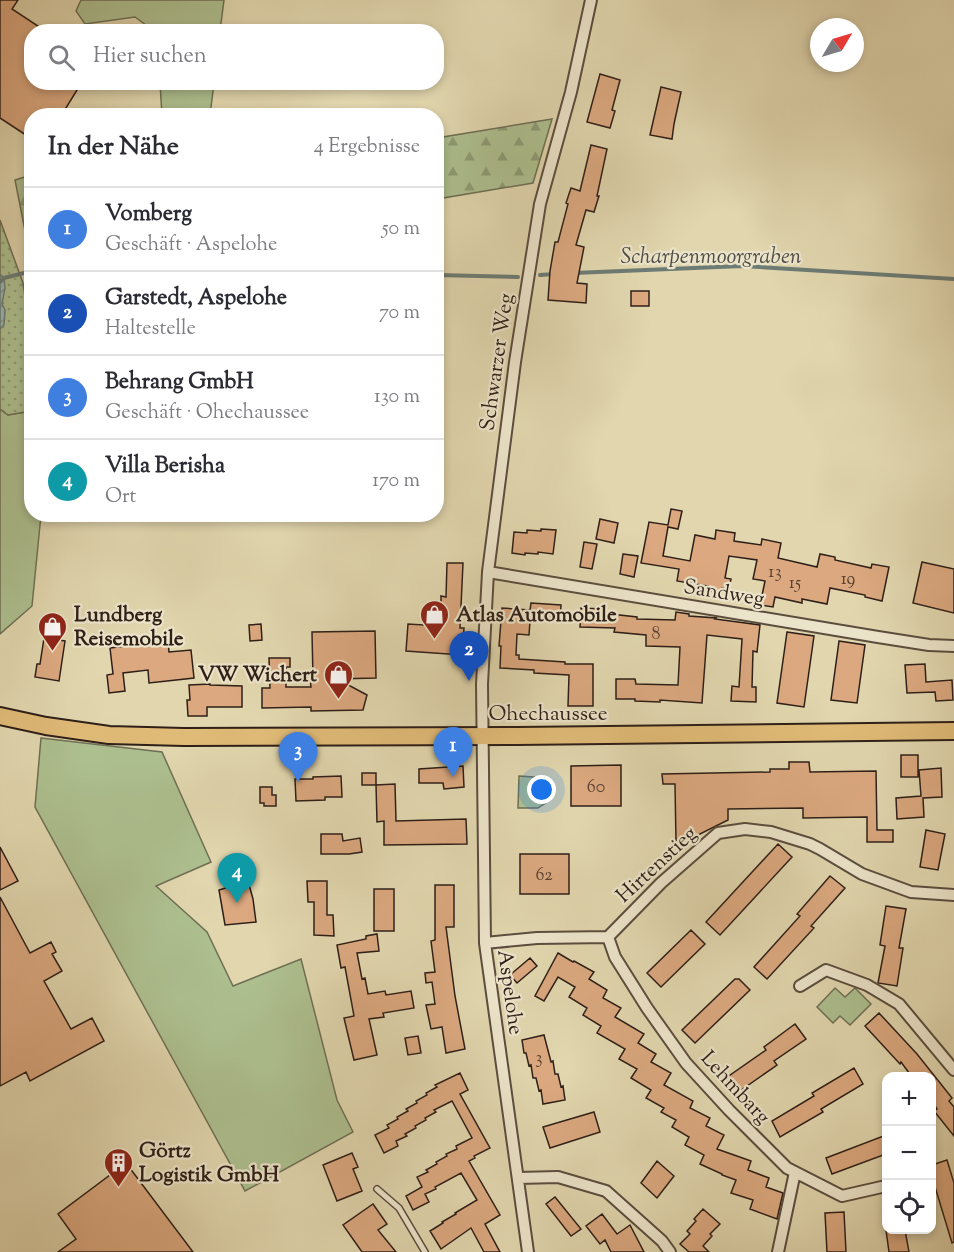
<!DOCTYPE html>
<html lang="de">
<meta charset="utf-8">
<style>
:root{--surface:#fff;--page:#f7f7f7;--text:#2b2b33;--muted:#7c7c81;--line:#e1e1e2;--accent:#0b8043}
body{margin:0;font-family:"Sorts Mill Goudy",serif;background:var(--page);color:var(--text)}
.controls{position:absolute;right:18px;bottom:18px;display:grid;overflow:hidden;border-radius:12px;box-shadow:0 3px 9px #0003}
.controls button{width:54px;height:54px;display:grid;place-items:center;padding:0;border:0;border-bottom:2px solid var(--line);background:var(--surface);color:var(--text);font:30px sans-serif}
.compass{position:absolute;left:810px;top:18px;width:54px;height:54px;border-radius:50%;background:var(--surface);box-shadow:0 3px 9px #0003;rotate:52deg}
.you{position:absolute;left:542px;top:790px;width:21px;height:21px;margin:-15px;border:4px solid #fff;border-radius:50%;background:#1a73e8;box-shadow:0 0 0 9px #1a73e833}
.badge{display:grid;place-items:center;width:39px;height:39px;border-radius:50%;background:var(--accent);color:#fff;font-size:20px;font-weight:700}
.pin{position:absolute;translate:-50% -50px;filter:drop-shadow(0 2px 3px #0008)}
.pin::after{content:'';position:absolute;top:32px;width:21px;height:18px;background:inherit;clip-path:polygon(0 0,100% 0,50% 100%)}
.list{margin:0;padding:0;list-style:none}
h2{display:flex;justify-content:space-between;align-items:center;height:78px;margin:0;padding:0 24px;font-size:26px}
h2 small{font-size:20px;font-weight:400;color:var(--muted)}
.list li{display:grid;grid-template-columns:39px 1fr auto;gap:18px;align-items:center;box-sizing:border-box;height:84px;padding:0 24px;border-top:2px solid var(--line)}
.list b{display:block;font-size:22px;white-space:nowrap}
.list p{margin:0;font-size:20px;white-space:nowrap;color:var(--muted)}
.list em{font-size:20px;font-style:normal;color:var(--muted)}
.icon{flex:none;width:33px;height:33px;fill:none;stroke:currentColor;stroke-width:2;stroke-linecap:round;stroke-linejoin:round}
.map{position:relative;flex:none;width:954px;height:1252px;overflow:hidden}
.search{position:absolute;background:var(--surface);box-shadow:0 3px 9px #0003;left:24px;top:24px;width:420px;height:66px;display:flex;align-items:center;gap:15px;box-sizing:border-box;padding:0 21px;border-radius:24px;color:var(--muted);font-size:22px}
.panel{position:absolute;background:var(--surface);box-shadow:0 3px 9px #0003;left:24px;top:108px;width:420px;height:414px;border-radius:24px}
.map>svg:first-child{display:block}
</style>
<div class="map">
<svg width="954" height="1252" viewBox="0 0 954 1252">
<defs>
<pattern id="forest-firs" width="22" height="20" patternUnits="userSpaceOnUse" patternTransform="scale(1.5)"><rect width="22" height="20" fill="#adbf8f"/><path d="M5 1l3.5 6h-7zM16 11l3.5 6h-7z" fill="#8d9b74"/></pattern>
<pattern id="garden-dots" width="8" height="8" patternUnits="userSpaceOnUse" patternTransform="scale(1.5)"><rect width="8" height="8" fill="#adbf8f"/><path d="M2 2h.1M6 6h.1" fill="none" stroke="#8d9b74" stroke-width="1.8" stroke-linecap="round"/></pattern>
<pattern id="water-waves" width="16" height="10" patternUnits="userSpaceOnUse" patternTransform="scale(1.5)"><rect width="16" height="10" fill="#95b8b2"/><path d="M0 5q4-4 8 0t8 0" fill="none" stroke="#7a9590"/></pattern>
</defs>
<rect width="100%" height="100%" fill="#e1d6ae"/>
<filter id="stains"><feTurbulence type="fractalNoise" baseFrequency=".00333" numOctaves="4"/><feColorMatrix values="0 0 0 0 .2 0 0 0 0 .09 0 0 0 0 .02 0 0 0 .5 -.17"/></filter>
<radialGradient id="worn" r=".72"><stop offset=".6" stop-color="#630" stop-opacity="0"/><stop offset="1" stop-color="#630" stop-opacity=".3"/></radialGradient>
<path fill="#adbf8f" stroke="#6e6f54" stroke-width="1.5" d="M 81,0 L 224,0 L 220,31 L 154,31 L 135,17 L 85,24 L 76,11 Z
M 160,83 L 214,83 L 210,115 L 162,115 Z
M 0,409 L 8,415 L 31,411 L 32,514 L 41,515 L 32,606 L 0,634 Z
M 41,738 L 162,752 L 211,862 L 156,886 L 207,932 L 233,986 L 301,959 L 337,1100 L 353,1132 L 245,1191 L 35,807 Z
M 519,776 L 548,778 L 547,802 L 538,808 L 518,808 Z
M 835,988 L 845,997 L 855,988 L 871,1004 L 850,1025 L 840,1016 L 833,1023 L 817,1007 Z"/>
<path fill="url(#forest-firs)" stroke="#6e6f54" stroke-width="1.5" d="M 552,119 L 533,183 L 437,199 L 437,138 Z
M 31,175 L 32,175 L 31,261 L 15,180 Z"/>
<path fill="url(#garden-dots)" stroke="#6e6f54" stroke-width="1.5" d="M 0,220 L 23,283 L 31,334 L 31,411 L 8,415 L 0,409 Z"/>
<path fill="url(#water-waves)" stroke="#6c7b74" stroke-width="1.5" d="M 0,274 L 4,278 L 5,288 L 2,304 L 5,310 L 4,325 L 0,329 Z"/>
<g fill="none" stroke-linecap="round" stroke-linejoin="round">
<path stroke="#6c7b74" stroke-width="4" d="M 574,273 L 742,266 L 954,279
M 436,275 L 518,277
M 540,275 L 555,274
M 0,282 L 4,278 L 32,271"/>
</g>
<path fill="#dba87f" stroke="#2e1f18" stroke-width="1.5" d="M 0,0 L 18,0 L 12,9 L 47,32 L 32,32 L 32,82 L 82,82 L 61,116 L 32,116 L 32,139 L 0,118 Z
M 600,74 L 620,80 L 612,110 L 615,111 L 610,128 L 587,122 Z
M 661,87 L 681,92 L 674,124 L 672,139 L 650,135 Z
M 591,145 L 607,149 L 597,196 L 599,196 L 594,212 L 586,210 L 576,245 L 584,247 L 577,283 L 587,284 L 586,303 L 548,300 L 550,271 L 555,242 L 558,242 L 568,204 L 566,203 L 571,188 L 580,191 Z
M 631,291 L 649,291 L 649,306 L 631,306 Z
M 671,509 L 682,511 L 678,529 L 668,527 L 663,556 L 690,561 L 695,535 L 715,539 L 716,530 L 735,533 L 734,541 L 761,545 L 762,539 L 781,543 L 778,558 L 817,567 L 820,554 L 835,557 L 835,560 L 871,568 L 872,564 L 889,567 L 882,601 L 865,597 L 865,595 L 830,588 L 827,604 L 802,599 L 802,603 L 775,597 L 773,607 L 760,605 L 765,581 L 753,579 L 757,560 L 729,556 L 725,578 L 731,579 L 729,589 L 722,588 L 721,593 L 707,590 L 708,586 L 677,581 L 679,569 L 641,563 L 649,522 L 668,525 Z
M 600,519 L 618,523 L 614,543 L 596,539 Z
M 541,529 L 556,530 L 553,554 L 538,552 L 538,554 L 525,553 L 525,555 L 512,553 L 514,532 L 527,533 L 527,530 L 541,531 Z
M 584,542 L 597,544 L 592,569 L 580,567 Z
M 623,554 L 638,556 L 634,577 L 620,574 Z
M 922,562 L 954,569 L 954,613 L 913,603 Z
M 447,563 L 463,563 L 460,628 L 464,628 L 462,655 L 406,651 L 408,624 L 441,626 L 441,596 L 446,597 Z
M 531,603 L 561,605 L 560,620 L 542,619 L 542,622 L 530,621 L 529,635 L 517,634 L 516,655 L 519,655 L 519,659 L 565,662 L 565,664 L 593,664 L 593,706 L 568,706 L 569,675 L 534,673 L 534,670 L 500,668 L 501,646 L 499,646 L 502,608 L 530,610 Z
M 581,608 L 602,609 L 602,613 L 637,617 L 637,619 L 675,620 L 676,612 L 689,614 L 689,616 L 716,618 L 715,619 L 760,625 L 757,652 L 753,651 L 752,687 L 756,687 L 756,702 L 731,701 L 732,686 L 739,687 L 742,639 L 707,635 L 702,703 L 660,700 L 660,702 L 635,701 L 635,699 L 616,699 L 616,679 L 635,679 L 636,684 L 678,685 L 680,647 L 646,646 L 646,635 L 614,632 L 615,628 L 580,627 Z
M 261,624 L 262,640 L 250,641 L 249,625 Z
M 375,631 L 376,678 L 337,679 L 367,695 L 363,710 L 311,711 L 311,707 L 262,708 L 262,688 L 270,688 L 269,658 L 290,658 L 290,667 L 286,667 L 286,687 L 311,687 L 310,679 L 313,679 L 312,632 Z
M 787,632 L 814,636 L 804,707 L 777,703 Z
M 44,638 L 65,641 L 59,681 L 35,677 L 37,664 L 40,664 Z
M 168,641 L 169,652 L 191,650 L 194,678 L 149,683 L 148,670 L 123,673 L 125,691 L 109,693 L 107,675 L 113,674 L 110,648 Z
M 839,641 L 865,645 L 857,703 L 831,700 Z
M 925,664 L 926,682 L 952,680 L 953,700 L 936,701 L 935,692 L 907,693 L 905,665 Z
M 210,684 L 210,685 L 242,686 L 242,707 L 207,707 L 207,716 L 188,716 L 187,700 L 190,700 L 189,685 Z
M 901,755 L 918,755 L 918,777 L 901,777 Z
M 789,762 L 809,762 L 810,772 L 876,771 L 877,830 L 893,830 L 893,842 L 867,842 L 867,817 L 803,818 L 803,808 L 728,809 L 728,820 L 696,836 L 686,835 L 686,842 L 676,842 L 675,784 L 663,784 L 662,774 L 770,772 L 770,769 L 789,769 Z
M 621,765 L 621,806 L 571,806 L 571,766 Z
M 463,766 L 464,787 L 444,789 L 443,783 L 419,783 L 419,769 Z
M 941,768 L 942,797 L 923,798 L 924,817 L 897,819 L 896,798 L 921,796 L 919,770 Z
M 362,773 L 376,773 L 376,785 L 362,785 Z
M 341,776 L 342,797 L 325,797 L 325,800 L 296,801 L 295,779 L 313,779 L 313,777 Z
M 395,784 L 396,821 L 466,819 L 467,844 L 384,845 L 384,821 L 377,822 L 376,785 Z
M 260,787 L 272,787 L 272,795 L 276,795 L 276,806 L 264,806 L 264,803 L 260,803 Z
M 926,830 L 945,834 L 938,870 L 920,867 Z
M 321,834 L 342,834 L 343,841 L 360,838 L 362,852 L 349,854 L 321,854 Z
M 778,844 L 792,857 L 720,935 L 706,922 Z
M 0,847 L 18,881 L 0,890 Z
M 520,854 L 569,854 L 569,894 L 520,894 Z
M 830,876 L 845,888 L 811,926 L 814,928 L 767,979 L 754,967 L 800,916 L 797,914 Z
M 248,881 L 253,899 L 256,922 L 225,925 L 219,890 Z
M 307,881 L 327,881 L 327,915 L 333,915 L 334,936 L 314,935 L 314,902 L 308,902 Z
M 435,885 L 454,885 L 454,927 L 446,927 L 455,996 L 465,1049 L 446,1053 L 442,1027 L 431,1029 L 426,1005 L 435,1004 L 432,982 L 426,983 L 425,973 L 435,972 L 431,941 L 435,940 Z
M 374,889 L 394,889 L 394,931 L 374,931 Z
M 0,897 L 30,953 L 51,942 L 56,952 L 52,954 L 62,971 L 44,981 L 71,1029 L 92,1018 L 104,1041 L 30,1081 L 26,1072 L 0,1086 Z
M 886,906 L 906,909 L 899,948 L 903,948 L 897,986 L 878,983 L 885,946 L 880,945 Z
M 691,930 L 705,944 L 661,987 L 647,973 Z
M 377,934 L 379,951 L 357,953 L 362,979 L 365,978 L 368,994 L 385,991 L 386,995 L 411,991 L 414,1008 L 383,1013 L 384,1017 L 369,1019 L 377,1055 L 354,1060 L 344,1018 L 354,1016 L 345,967 L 341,968 L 337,945 L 366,939 L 366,936 Z
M 558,953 L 573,962 L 574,961 L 594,972 L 589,979 L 607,990 L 603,998 L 621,1008 L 615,1017 L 644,1034 L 638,1043 L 656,1054 L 651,1062 L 671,1073 L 664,1085 L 693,1101 L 690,1108 L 710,1118 L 706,1126 L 724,1135 L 717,1149 L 751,1161 L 748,1170 L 769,1178 L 766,1187 L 783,1193 L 777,1219 L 750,1209 L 753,1200 L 731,1193 L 736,1180 L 722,1175 L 722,1174 L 700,1164 L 704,1155 L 685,1145 L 689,1137 L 672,1127 L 676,1120 L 661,1112 L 664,1108 L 646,1098 L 651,1090 L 631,1078 L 637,1069 L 619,1059 L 625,1049 L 597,1033 L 601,1026 L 583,1015 L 587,1008 L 569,997 L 575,987 L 558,977 L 544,1001 L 535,996 Z
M 530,958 L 537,966 L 517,983 L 510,975 Z
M 735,979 L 739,979 L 750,990 L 695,1043 L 682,1030 Z
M 879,1013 L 917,1054 L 952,1098 L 949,1101 L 954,1107 L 954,1136 L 934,1111 L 937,1109 L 932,1101 L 932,1077 L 912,1077 L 901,1062 L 900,1064 L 865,1026 Z
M 795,1024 L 806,1039 L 774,1061 L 777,1065 L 737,1093 L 726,1078 L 766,1050 L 764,1047 Z
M 544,1035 L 551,1062 L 553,1061 L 555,1074 L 558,1074 L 561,1087 L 563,1086 L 565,1100 L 543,1104 L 541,1090 L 539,1091 L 536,1078 L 533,1078 L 531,1065 L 529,1066 L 526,1053 L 524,1053 L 522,1040 Z
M 418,1036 L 421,1053 L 408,1055 L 405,1038 Z
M 854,1068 L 863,1084 L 821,1109 L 823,1112 L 780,1137 L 772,1121 L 814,1096 L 812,1093 Z
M 460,1073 L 468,1090 L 460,1094 L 490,1148 L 474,1156 L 475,1158 L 469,1161 L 500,1215 L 485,1224 L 500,1252 L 484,1252 L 471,1228 L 441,1249 L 430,1231 L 443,1223 L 442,1222 L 456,1214 L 455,1213 L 477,1200 L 461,1173 L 435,1187 L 436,1189 L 425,1194 L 429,1202 L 413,1210 L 406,1196 L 422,1187 L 417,1177 L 428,1172 L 426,1170 L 437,1164 L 436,1162 L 447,1156 L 446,1154 L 457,1149 L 456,1146 L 472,1138 L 452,1101 L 434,1110 L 436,1112 L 425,1118 L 426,1120 L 415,1126 L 416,1128 L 405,1134 L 407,1136 L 396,1141 L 398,1146 L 384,1153 L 375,1135 L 389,1128 L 387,1125 L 398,1119 L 397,1117 L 408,1111 L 406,1109 L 417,1103 L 416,1101 L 427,1095 L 426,1093 L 437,1087 L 435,1085 Z
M 594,1112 L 600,1132 L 550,1148 L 543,1127 Z
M 886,1135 L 886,1154 L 832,1174 L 826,1158 Z
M 352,1153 L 358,1167 L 353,1169 L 362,1191 L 337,1201 L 323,1165 Z
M 947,1160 L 954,1183 L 954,1242 L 952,1243 L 932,1177 L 932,1165 Z
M 657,1161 L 674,1176 L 657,1198 L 641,1183 Z
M 126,1163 L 193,1252 L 58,1252 L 76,1239 L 58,1214 Z
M 555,1197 L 581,1229 L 571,1236 L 546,1204 Z
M 373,1204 L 387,1224 L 378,1230 L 396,1252 L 362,1252 L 343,1225 Z
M 703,1209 L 720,1224 L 710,1234 L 712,1236 L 703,1246 L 709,1252 L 689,1252 L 680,1244 L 690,1234 L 687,1231 L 696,1221 L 694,1219 Z
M 844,1212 L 846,1252 L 827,1252 L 825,1213 Z
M 602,1214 L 617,1234 L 630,1225 L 644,1252 L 611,1252 L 605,1240 L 600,1244 L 586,1226 Z
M 886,1230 L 905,1230 L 909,1252 L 889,1252 Z"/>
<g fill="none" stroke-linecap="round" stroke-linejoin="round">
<defs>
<path id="lane" d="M 377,1189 L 399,1208 L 425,1252"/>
<path id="street" d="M 488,572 L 878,637 L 929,645 L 954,646
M 608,937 L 615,957 L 647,1008 L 686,1063 L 729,1110 L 787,1168 L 842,1196 L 886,1186
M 485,943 L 537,938 L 608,937 L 661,883 L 718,833 L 745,829 L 771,832 L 810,844 L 820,849 L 862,874 L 911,892 L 954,895
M 800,986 L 826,970 L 867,985 L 899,1004 L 954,1070
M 518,1178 L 558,1177 L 606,1191 L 662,1241 L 670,1252
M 528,1252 L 485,943 L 482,684 L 488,572 L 515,362 L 540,204 L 571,92 L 591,0
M 778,1252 L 795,1172"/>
<path id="primary" d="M 0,716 L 46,726 L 109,735 L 184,737 L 517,736 L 954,731"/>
</defs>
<use href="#lane" stroke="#5b4d3e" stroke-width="8"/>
<use href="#street" stroke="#5b4d3e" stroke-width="14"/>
<use href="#primary" stroke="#2e1f18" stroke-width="20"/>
<use href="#lane" stroke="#ece4ca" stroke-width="5"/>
<use href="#street" stroke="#ece4ca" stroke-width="10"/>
<use href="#primary" stroke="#e0bb77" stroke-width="16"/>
</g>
<defs>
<symbol id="shop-pin" viewBox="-11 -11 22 30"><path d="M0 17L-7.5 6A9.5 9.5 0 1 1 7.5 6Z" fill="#8f2418" stroke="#ece4ca"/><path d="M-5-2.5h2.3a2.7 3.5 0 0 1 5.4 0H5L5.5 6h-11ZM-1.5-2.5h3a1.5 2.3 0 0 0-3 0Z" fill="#fff"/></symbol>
<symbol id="building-pin" viewBox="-11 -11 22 30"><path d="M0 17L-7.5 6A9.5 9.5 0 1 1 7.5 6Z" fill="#8f2418" stroke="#ece4ca"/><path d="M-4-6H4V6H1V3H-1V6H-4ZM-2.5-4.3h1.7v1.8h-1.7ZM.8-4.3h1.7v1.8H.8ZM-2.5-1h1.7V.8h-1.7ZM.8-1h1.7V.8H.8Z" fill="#fff"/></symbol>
</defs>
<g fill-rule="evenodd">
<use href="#shop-pin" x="418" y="598" width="33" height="45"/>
<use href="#shop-pin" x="36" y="610" width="33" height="45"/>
<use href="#shop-pin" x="322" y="658" width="33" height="45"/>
<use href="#building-pin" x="102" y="1146" width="33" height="45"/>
</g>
<g text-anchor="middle" stroke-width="4.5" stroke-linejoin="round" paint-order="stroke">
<g font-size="18" fill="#594132">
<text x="775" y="577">13</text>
<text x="848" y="584">19</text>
<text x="795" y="588">15</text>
<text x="656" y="639">8</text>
<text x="596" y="792">60</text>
<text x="544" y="880">62</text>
<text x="539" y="1063">3</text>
</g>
<g font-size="21" fill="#2e1f18" stroke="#ece4ca">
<text transform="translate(496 362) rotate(-82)" y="7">Schwarzer Weg</text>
<text transform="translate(724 592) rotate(9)" y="7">Sandweg</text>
<text x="548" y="720">Ohechaussee</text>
<text transform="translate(656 864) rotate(-43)" y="7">Hirtenstieg</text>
<text transform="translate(511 992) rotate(82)" y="7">Aspelohe</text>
<text transform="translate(736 1087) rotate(47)" y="7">Lehmbarg</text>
</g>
<g font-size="21" font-weight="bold" fill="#2e1f18" stroke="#ece4ca" text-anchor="start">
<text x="74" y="621">Lundberg<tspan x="74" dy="24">Reisemobile</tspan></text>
<text x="456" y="621">Atlas Automobile</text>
<text x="317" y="681" text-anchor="end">VW Wichert</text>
<text x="139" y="1157">Görtz<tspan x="139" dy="24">Logistik GmbH</tspan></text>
</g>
<g font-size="22" font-style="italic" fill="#4d4d46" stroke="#ece4ca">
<text x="711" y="263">Scharpenmoorgraben</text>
</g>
</g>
<rect width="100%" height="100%" filter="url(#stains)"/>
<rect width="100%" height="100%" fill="url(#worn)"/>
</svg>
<div class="controls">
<button>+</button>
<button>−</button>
<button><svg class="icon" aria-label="locate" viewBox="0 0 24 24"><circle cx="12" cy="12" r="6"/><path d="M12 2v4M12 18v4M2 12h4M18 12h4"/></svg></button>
</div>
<svg class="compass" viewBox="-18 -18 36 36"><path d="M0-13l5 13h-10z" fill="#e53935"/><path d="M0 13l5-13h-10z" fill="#7c7c81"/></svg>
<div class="you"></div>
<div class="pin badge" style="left:453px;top:777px;background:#3f7fe0">1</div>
<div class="pin badge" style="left:469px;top:681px;background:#1a4fb4">2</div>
<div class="pin badge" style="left:298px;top:782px;background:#3f7fe0">3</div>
<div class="pin badge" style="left:237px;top:903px;background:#0f9aa8">4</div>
<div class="search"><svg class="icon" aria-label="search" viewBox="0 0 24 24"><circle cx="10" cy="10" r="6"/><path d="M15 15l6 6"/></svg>Hier suchen</div>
<section class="panel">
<h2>In der Nähe<small>4 Ergebnisse</small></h2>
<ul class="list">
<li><span class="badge" style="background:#3f7fe0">1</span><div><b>Vomberg</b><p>Geschäft · Aspelohe</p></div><em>50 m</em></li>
<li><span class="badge" style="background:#1a4fb4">2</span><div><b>Garstedt, Aspelohe</b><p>Haltestelle</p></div><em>70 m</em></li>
<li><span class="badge" style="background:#3f7fe0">3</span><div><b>Behrang GmbH</b><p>Geschäft · Ohechaussee</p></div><em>130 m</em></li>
<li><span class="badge" style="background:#0f9aa8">4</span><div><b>Villa Berisha</b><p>Ort</p></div><em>170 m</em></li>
</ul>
</section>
</div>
